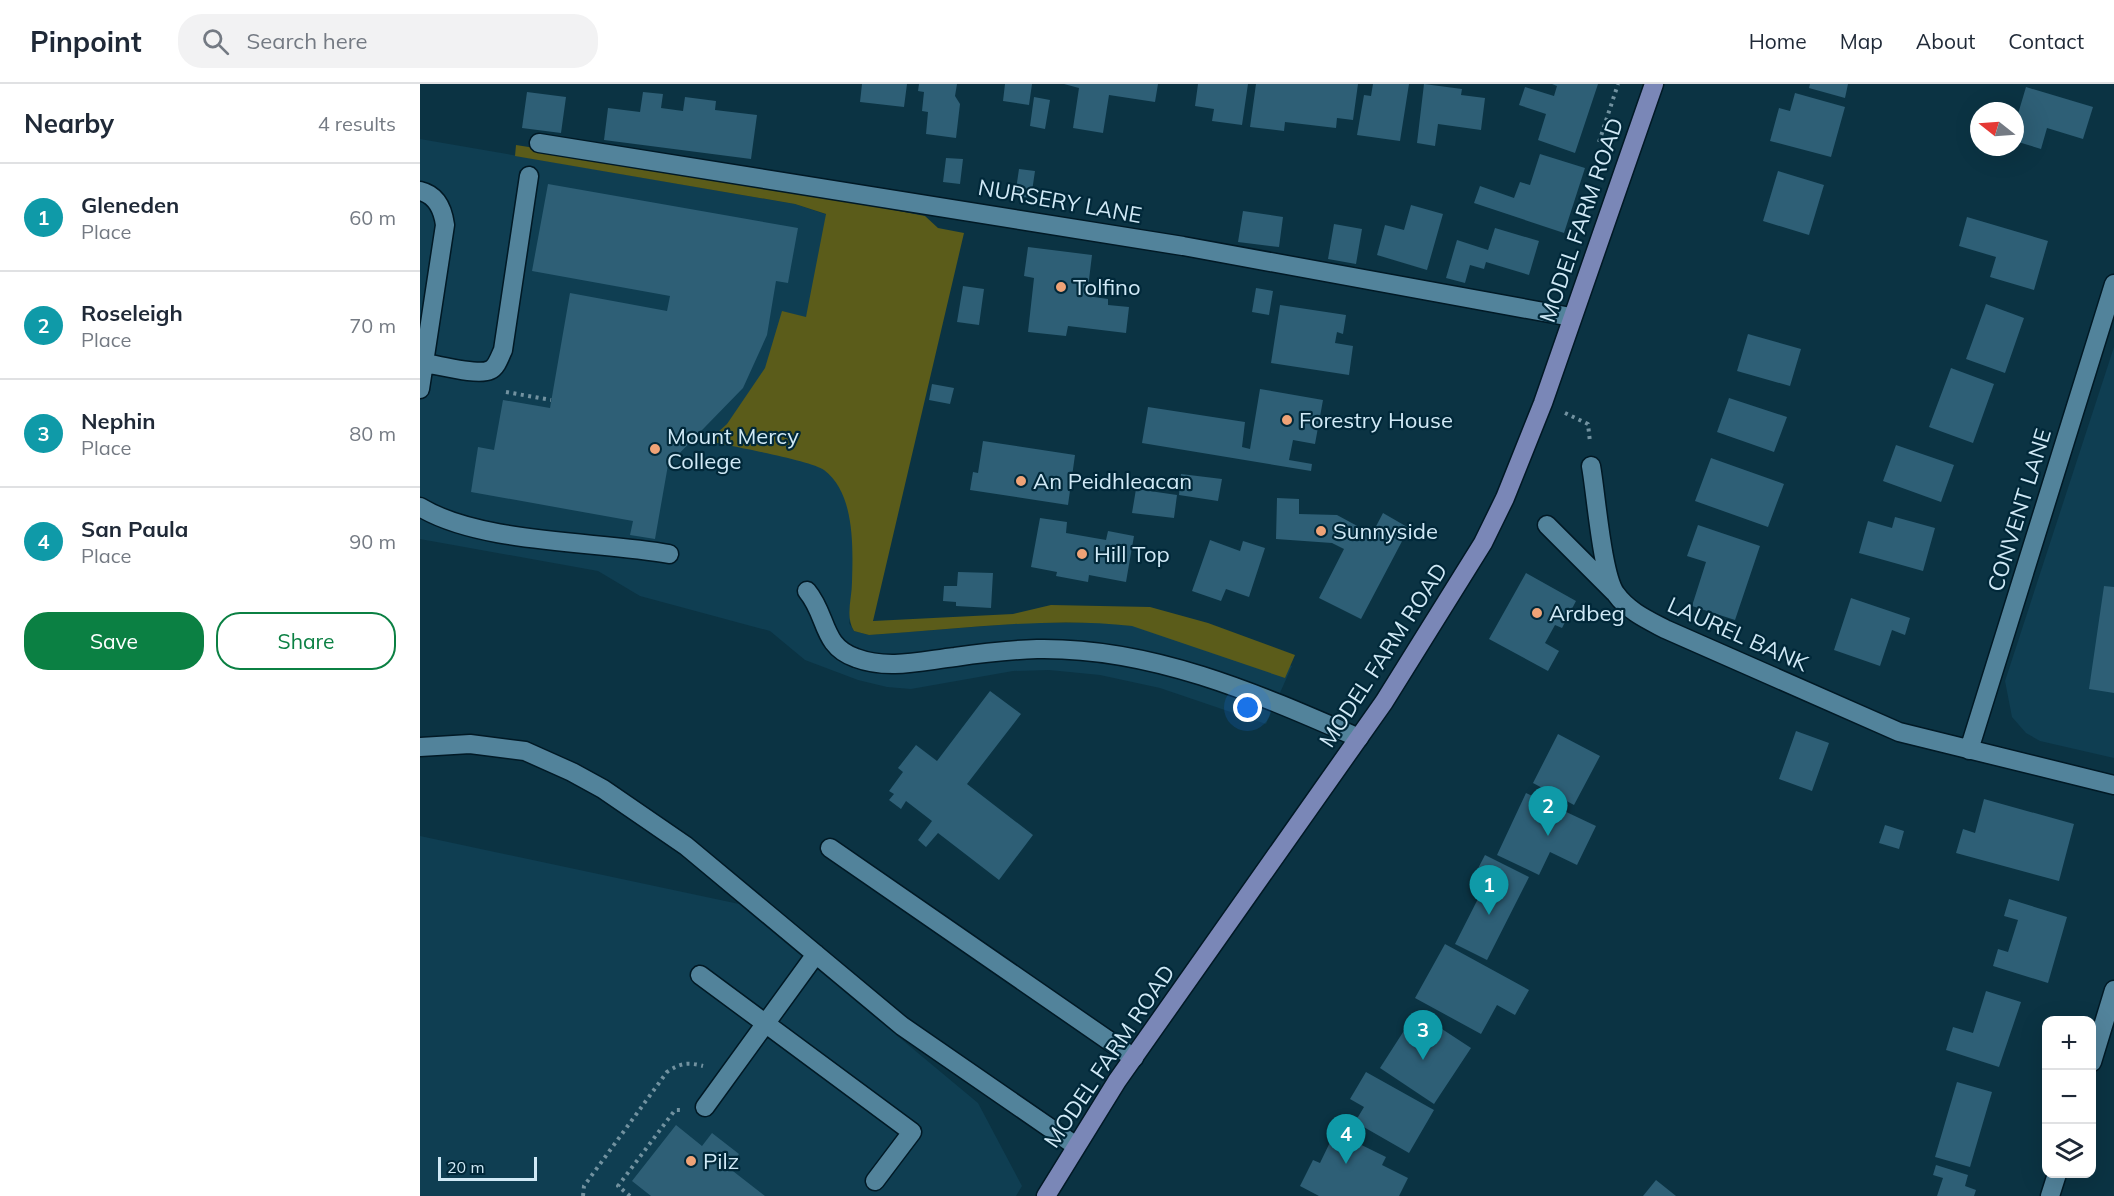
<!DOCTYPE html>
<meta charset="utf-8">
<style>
:root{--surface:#fff;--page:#f2f2f3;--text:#1f2937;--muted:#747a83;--line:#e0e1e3;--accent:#0b8043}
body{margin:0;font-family:Mulish,sans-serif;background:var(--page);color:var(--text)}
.controls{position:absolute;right:18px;bottom:18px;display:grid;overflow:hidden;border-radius:12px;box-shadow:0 6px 24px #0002}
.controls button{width:54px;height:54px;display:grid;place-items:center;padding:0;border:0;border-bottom:2px solid var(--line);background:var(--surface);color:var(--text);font:30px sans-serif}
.compass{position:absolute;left:1550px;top:18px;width:54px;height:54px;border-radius:50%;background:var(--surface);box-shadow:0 6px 24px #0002;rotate:287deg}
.scale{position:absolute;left:18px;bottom:15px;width:99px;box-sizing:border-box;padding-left:6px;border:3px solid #d0e9f6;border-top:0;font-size:16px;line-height:21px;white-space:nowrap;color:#d0e9f6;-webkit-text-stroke:4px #012839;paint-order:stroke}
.you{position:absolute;left:828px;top:624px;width:21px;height:21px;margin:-15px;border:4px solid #fff;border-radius:50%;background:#1a73e8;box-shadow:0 0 0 9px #1a73e833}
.badge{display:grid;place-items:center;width:39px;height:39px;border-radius:50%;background:var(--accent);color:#fff;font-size:20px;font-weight:700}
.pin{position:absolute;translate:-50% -50px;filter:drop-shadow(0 2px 3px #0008)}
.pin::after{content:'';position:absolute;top:32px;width:21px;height:18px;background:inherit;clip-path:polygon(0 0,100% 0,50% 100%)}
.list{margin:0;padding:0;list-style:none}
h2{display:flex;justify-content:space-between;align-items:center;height:78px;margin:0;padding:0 24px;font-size:26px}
h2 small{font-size:20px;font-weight:400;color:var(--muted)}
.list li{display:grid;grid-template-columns:39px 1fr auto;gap:18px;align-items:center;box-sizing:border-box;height:108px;padding:0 24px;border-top:2px solid var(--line)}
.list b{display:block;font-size:22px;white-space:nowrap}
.list p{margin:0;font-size:20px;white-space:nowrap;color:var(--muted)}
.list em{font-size:20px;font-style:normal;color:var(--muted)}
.actions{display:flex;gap:12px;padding:18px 24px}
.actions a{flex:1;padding:14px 0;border:2px solid var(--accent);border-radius:24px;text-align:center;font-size:21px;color:var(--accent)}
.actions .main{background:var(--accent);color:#fff}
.icon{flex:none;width:33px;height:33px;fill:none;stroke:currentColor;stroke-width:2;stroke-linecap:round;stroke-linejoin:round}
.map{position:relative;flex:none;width:1694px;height:1112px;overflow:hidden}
header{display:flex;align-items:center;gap:36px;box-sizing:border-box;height:84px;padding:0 30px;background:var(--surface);border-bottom:2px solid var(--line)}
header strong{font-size:28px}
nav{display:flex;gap:33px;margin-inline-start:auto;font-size:21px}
.search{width:420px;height:54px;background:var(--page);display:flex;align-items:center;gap:15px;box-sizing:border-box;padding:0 21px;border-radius:24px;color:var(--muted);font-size:22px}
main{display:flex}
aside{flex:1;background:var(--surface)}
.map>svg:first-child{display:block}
</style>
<header>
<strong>Pinpoint</strong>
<div class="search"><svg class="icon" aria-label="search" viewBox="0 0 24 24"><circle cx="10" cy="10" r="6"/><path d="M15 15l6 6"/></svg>Search here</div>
<nav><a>Home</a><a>Map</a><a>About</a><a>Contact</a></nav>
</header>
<main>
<aside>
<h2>Nearby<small>4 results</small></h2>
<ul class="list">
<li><span class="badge" style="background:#0f9aa8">1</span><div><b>Gleneden</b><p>Place</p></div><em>60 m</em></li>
<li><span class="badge" style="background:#0f9aa8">2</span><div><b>Roseleigh</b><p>Place</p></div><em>70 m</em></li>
<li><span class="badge" style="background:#0f9aa8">3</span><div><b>Nephin</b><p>Place</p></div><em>80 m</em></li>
<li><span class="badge" style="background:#0f9aa8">4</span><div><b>San Paula</b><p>Place</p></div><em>90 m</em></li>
</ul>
<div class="actions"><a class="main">Save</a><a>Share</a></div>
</aside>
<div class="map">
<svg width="1694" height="1112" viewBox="0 0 1694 1112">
<rect width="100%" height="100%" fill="#0b3343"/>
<path fill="#0f3e52" d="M 0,55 L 375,120 L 450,145 L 532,147 L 511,239 L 429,539 L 434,547 L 449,551 L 606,539 L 685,539 L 751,546 L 872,582 L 846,640 L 740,604 L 680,591 L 629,586 L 593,587 L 491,605 L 467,603 L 438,596 L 385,576 L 350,547 L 220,512 L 178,487 L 0,455 Z
M 1694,263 L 1694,674 L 1620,657 L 1606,649 L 1592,633 L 1585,597 Z
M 0,752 L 319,820 L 558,1019 L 602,1102 L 596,1112 L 0,1112 Z"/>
<path fill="#5b5c1a" d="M 96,61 L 325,97 L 505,132 L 518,144 L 544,149 L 453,537 L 593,530 L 631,521 L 730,523 L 788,539 L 875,571 L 865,594 L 712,542 C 625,532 536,546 449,551 L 434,547 C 425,533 432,514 432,498 C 433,463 435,409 404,386 C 391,376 309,362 288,357 L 307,340 L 345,284 L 362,227 L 386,233 L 406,130 L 375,120 L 95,72 Z"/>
<path fill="#2e5f76" d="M 442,0 L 487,0 L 484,23 L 440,18 Z
M 499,0 L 537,0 L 535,12 L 540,20 L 536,54 L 506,50 L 508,28 L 502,27 L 504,8 L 498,7 Z
M 585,0 L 612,0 L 609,21 L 583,17 Z
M 644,0 L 738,0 L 735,18 L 689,11 L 683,49 L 653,44 L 659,4 Z
M 778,0 L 828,0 L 822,41 L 792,37 L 794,25 L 775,22 Z
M 836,0 L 938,0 L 933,36 L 917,34 L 916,44 L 865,38 L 864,47 L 830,43 Z
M 953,0 L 989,0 L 980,57 L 937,51 L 944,11 L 951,12 Z
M 1004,0 L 1042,5 L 1041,11 L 1065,14 L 1061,46 L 1018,40 L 1015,62 L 997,59 Z
M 1132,0 L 1178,0 L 1155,69 L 1118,56 L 1126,30 L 1099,21 L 1105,3 L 1134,12 L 1137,2 Z
M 1390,0 L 1428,0 L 1425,14 L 1389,4 Z
M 1606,3 L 1673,23 L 1663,55 L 1627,44 L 1621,65 L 1595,57 L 1595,40 Z
M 107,8 L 146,13 L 141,49 L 102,44 Z
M 223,8 L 243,10 L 241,24 L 263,27 L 265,13 L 296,17 L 295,26 L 337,31 L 331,75 L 184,56 L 188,24 L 220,28 Z
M 1375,9 L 1425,23 L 1411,73 L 1350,57 L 1359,24 L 1370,27 Z
M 614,13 L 630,16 L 625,45 L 610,42 Z
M 1120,70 L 1165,84 L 1144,149 L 1054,119 L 1060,102 L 1094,114 L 1100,98 L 1110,101 Z
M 526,74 L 543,75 L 540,100 L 523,98 Z
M 599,85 L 615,87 L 611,114 L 595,112 Z
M 1358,87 L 1404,101 L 1389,151 L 1343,137 Z
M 128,100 L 378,144 L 368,199 L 356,197 L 347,251 L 323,304 L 248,381 L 235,455 L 210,451 L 213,437 L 51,408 L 58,363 L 74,366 L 83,316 L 130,324 L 150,209 L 247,227 L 250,212 L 112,187 Z
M 991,121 L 1023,130 L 1007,186 L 957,171 L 965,141 L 984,146 Z
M 823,127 L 863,133 L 859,163 L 818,158 Z
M 1547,133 L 1628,157 L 1614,206 L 1570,193 L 1576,173 L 1539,162 Z
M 914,140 L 942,145 L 936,180 L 908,175 Z
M 1075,144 L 1119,157 L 1109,191 L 1066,178 L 1064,185 L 1050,181 L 1045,199 L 1026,194 L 1037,156 L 1068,166 Z
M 608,163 L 672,171 L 667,212 L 688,215 L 688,221 L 709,223 L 706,249 L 648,242 L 646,252 L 608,248 L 614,194 L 604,192 Z
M 543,202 L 564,205 L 559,241 L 537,238 Z
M 836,204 L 853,207 L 849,231 L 832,228 Z
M 1566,220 L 1604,234 L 1585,289 L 1546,275 Z
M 860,221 L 926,231 L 923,250 L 917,248 L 915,259 L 933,262 L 929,291 L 851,279 Z
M 1328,250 L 1381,265 L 1370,302 L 1317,287 Z
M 1531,284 L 1574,300 L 1553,359 L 1509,343 Z
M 512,300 L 534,304 L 530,320 L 509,316 Z
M 840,305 L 903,316 L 895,360 L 873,356 L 869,376 L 892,380 L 891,387 L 722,359 L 728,323 L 825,338 L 822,363 L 830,365 Z
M 1309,314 L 1367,333 L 1354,368 L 1297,348 Z
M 563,357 L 655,371 L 648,421 L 550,406 L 553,388 L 558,389 Z
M 1476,361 L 1534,381 L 1521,418 L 1463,397 Z
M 1291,374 L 1364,400 L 1348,443 L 1275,417 Z
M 761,390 L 802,395 L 798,417 L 759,411 Z
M 716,405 L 757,411 L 754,434 L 712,429 Z
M 857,414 L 879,415 L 879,430 L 917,431 L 952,450 L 963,429 L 989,444 L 941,535 L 899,514 L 924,465 L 912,459 L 856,455 Z
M 1475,433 L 1515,444 L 1503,487 L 1439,469 L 1448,437 L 1472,444 Z
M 620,434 L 647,438 L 646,449 L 686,456 L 688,447 L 714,452 L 706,498 L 669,491 L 668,498 L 636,492 L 637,488 L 611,483 Z
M 1278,441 L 1340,462 L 1315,536 L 1272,522 L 1286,478 L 1267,472 Z
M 790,456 L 820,467 L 823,457 L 845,464 L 829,513 L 806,505 L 801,517 L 772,507 Z
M 538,488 L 573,489 L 571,524 L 536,522 L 536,518 L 523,517 L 524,502 L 537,502 Z
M 1106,489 L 1156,517 L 1142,544 L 1135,541 L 1125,559 L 1139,567 L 1128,587 L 1069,555 Z
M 1684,502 L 1694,503 L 1694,609 L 1669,605 Z
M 1431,514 L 1490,534 L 1485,551 L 1472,546 L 1460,582 L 1414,566 Z
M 570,607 L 601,630 L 547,700 L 613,751 L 579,796 L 518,749 L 506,763 L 498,756 L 512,737 L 486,717 L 481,725 L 469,716 L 474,710 L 469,707 L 483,688 L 478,684 L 496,661 L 517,677 Z
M 1376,647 L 1409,659 L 1392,707 L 1359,695 Z
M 1138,650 L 1180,672 L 1154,721 L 1113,699 Z
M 1106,709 L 1176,742 L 1157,781 L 1130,768 L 1119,791 L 1077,771 Z
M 1564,715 L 1654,740 L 1639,797 L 1536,769 L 1543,745 L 1555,749 Z
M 1465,741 L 1484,747 L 1479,765 L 1459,759 Z
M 1065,771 L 1109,793 L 1067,876 L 1035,860 L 1064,803 L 1052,796 Z
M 1589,815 L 1647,833 L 1628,899 L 1573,882 L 1578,865 L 1588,868 L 1598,836 L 1584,832 Z
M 1025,860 L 1109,906 L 1095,931 L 1077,921 L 1061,950 L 995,914 Z
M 1566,907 L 1601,918 L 1579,983 L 1526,966 L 1533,943 L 1553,949 Z
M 996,928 L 1051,964 L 1014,1020 L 960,984 Z
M 946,988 L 1014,1026 L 989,1069 L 935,1038 L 944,1023 L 930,1015 Z
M 1537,998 L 1572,1008 L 1550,1083 L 1515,1073 Z
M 256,1041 L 282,1062 L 292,1049 L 319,1070 L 309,1084 L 345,1112 L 231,1112 L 212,1097 Z
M 915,1048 L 966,1073 L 962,1081 L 988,1094 L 979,1112 L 899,1112 L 880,1102 L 893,1076 L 900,1079 Z
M 1516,1081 L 1548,1091 L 1545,1102 L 1556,1106 L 1554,1112 L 1517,1112 L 1523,1094 L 1513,1091 Z
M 1236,1096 L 1256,1112 L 1223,1112 Z"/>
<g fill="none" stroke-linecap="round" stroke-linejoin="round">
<defs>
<path id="minor" d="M 119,59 L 763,162 L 1151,233
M 0,107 C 17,111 23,126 25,141 L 0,305
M 4,279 C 19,281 58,292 70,286 C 77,283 80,272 83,266 L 109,92
M 1171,382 C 1176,409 1182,492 1196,510 C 1208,527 1228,536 1245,545 L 1479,648 L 1694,701
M 0,423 C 61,460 177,457 249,470
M 1127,441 L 1194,508
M 387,507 C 408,532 401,562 436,574 C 468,586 501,577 535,573 C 562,569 589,566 617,565 C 731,563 836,609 939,654
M 0,663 L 50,660 L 105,667 L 152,688 L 183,705 L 266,762 L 482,942 L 656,1062
M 1549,666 L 1694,200
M 410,764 L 714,974
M 280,891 L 492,1048 L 455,1097
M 1672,978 L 1694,906
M 285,1023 L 396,870
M 1630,1112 L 1637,1090"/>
<path id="major" d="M 626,1112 L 697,997 L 964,618 L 1063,459 L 1085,414 L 1123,319 L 1234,0"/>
</defs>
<use href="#minor" stroke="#011925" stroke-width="21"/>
<use href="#major" stroke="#011925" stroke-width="21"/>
<path stroke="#7292a0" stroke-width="4" stroke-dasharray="3 4.5" stroke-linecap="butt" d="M 1179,58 L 1198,0
M 86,308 L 131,316
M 1145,329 L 1168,340 L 1170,358
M 163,1112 L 164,1102 L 247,988 C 260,979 268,978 283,982
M 210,1112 L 198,1102 L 255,1026 L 260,1026"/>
<use href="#minor" stroke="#52839b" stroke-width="18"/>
<use href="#major" stroke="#7a87b7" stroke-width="18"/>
</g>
<g fill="#efa377" stroke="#012839" stroke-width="2">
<circle cx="641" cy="203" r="6"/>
<circle cx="867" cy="336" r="6"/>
<circle cx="235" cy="365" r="6"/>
<circle cx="601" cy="397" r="6"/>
<circle cx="901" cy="447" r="6"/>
<circle cx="662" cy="470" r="6"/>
<circle cx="1117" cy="529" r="6"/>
<circle cx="271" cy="1077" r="6"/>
</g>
<g text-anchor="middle" stroke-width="4.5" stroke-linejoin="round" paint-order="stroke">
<g font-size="22" fill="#d0e9f6" stroke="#012839">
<text transform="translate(640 117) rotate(10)" y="8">NURSERY LANE</text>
<text transform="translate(1161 136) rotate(-71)" y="8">MODEL FARM ROAD</text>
<text transform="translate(1599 426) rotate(-73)" y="8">CONVENT LANE</text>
<text transform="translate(1318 550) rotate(24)" y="8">LAUREL BANK</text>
<text transform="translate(963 571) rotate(-57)" y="8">MODEL FARM ROAD</text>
<text transform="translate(689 972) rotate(-56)" y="8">MODEL FARM ROAD</text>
</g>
<g font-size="22" fill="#d0e9f6" stroke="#012839" text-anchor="start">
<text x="653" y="211">Tolfino</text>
<text x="879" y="344">Forestry House</text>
<text x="247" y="360">Mount Mercy<tspan x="247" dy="25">College</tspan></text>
<text x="613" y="405">An Peidhleacan</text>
<text x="913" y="455">Sunnyside</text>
<text x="674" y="478">Hill Top</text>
<text x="1129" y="537">Ardbeg</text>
<text x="283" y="1085">Pilz</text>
</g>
</g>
</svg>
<div class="controls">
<button>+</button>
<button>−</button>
<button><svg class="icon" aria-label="layers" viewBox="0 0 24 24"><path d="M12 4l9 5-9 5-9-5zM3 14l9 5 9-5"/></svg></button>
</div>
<svg class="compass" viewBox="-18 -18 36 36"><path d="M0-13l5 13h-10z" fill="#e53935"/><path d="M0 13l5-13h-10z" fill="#747a83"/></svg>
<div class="scale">20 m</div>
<div class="you"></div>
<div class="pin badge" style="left:1069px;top:831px;background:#0f9aa8">1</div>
<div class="pin badge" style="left:1128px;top:752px;background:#0f9aa8">2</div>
<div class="pin badge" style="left:1003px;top:976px;background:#0f9aa8">3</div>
<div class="pin badge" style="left:926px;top:1080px;background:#0f9aa8">4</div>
</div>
</main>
